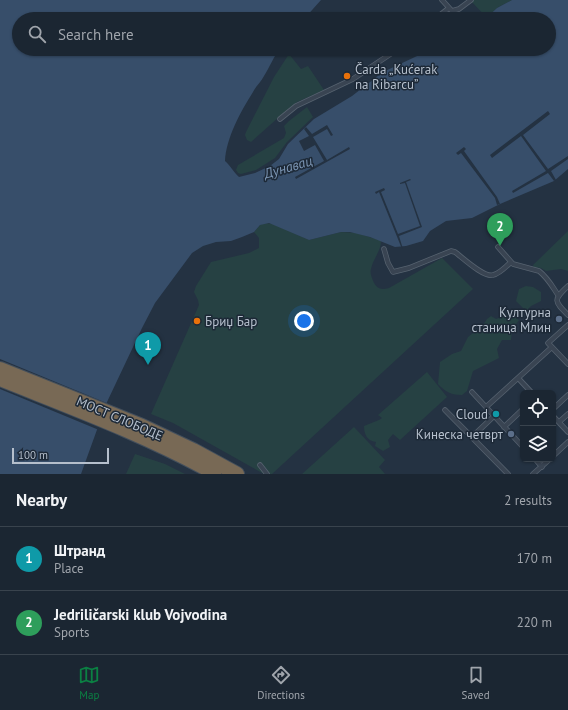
<!DOCTYPE html>
<meta charset="utf-8">
<style>
:root{--surface:#1b2632;--page:#242e3a;--text:#f1f3f6;--muted:#a0a5ac;--line:#39434d;--accent:#0b8043}
body{margin:0;font-family:"PT Sans",sans-serif;background:var(--page);color:var(--text)}
.controls{position:absolute;right:12px;bottom:12px;display:grid;overflow:hidden;border-radius:6px;box-shadow:0 1px 3px #0004}
.controls button{width:36px;height:36px;display:grid;place-items:center;padding:0;border:0;border-bottom:1px solid var(--line);background:var(--surface);color:var(--text);font:20px sans-serif}
.scale{position:absolute;left:12px;bottom:10px;width:97px;box-sizing:border-box;padding-left:4px;border:2px solid #b5bfcc;border-top:0;font-size:11px;line-height:14px;white-space:nowrap;color:#b5bfcc;-webkit-text-stroke:3px #1d2937;paint-order:stroke}
.you{position:absolute;left:304px;top:321px;width:14px;height:14px;margin:-10px;border:3px solid #fff;border-radius:50%;background:#1a73e8;box-shadow:0 0 0 6px #1a73e833}
.badge{display:grid;place-items:center;width:26px;height:26px;border-radius:50%;background:var(--accent);color:#fff;font-size:13px;font-weight:700}
.pin{position:absolute;translate:-50% -33px;filter:drop-shadow(0 1px 2px #0008)}
.pin::after{content:'';position:absolute;top:21px;width:14px;height:12px;background:inherit;clip-path:polygon(0 0,100% 0,50% 100%)}
.list{margin:0;padding:0;list-style:none}
h2{display:flex;justify-content:space-between;align-items:center;height:52px;margin:0;padding:0 16px;font-size:17px}
h2 small{font-size:13px;font-weight:400;color:var(--muted)}
.list li{display:grid;grid-template-columns:26px 1fr auto;gap:12px;align-items:center;box-sizing:border-box;height:64px;padding:0 16px;border-top:1px solid var(--line)}
.list b{display:block;font-size:15px;white-space:nowrap}
.list p{margin:0;font-size:13px;white-space:nowrap;color:var(--muted)}
.list em{font-size:13px;font-style:normal;color:var(--muted)}
.icon{flex:none;width:22px;height:22px;fill:none;stroke:currentColor;stroke-width:2;stroke-linecap:round;stroke-linejoin:round}
.map{position:relative;flex:none;width:568px;height:474px;overflow:hidden}
.search{position:absolute;background:var(--surface);box-shadow:0 1px 3px #0004;left:12px;right:12px;top:12px;height:44px;display:flex;align-items:center;gap:10px;box-sizing:border-box;padding:0 14px;border-radius:22px;color:var(--muted);font-size:15px}
.sheet{height:180px;background:var(--surface)}
nav{display:flex;justify-content:space-around;align-items:center;box-sizing:border-box;height:56px;border-top:1px solid var(--line);background:var(--surface);font-size:11px;color:var(--muted)}
nav a{display:grid;justify-items:center;gap:2px}
nav .on{color:var(--accent)}
.map>svg:first-child{display:block}
</style>
<div class="map">
<svg width="568" height="474" viewBox="0 0 568 474">
<rect width="100%" height="100%" fill="#243242"/>
<path fill="#264143" d="M 470,0 L 512,0 L 497,8 L 487,18 Z
M 289,54 L 301,69 L 308,66 L 324,90 L 297,102 L 288,109 L 251,142 L 247,140 L 245,135 L 246,132 L 274,77 Z
M 307,107 L 313,117 L 287,142 L 275,158 L 256,170 L 241,174 L 238,173 L 236,170 L 238,165 L 284,138 L 286,133 L 284,126 L 289,121 Z
M 264,223 L 273,224 L 309,240 L 341,232 L 357,233 L 379,240 L 381,241 C 381,251 373,259 371,269 C 370,272 371,275 372,278 C 375,287 379,291 389,288 L 442,258 L 473,289 L 272,474 L 264,474 L 173,423 L 151,414 L 199,305 L 198,300 L 194,292 L 196,286 L 211,262 L 249,253 L 259,248 L 259,238 L 254,232 L 260,225 Z
M 568,231 L 568,271 L 561,269 L 546,271 L 541,268 L 534,267 L 533,265 Z
M 526,286 L 533,287 L 541,292 L 541,301 L 531,306 L 526,311 L 516,301 L 519,289 Z
M 507,315 L 511,315 L 519,320 L 512,330 L 511,340 L 502,340 L 497,349 L 499,358 L 473,371 L 467,391 L 462,395 C 452,395 445,392 438,384 L 440,362 L 452,354 L 461,351 L 468,337 L 483,325 L 487,319 L 491,316 L 496,319 Z
M 427,372 L 447,397 L 400,440 L 393,434 L 388,440 L 390,447 L 383,451 L 375,446 L 376,442 C 367,441 364,434 364,426 L 379,420 L 382,418 L 378,415 Z
M 354,427 L 385,460 L 379,467 L 385,474 L 302,474 Z
M 135,454 L 165,464 L 185,474 L 126,474 Z"/>
<path fill="#374e6a" d="M 0,0 L 321,0 L 304,19 L 19,19 L 19,49 L 280,49 C 273,57 270,67 264,76 C 261,82 256,86 253,92 C 241,111 226,138 225,161 C 231,166 233,172 239,177 L 255,173 L 270,166 L 279,159 L 288,144 L 314,119 L 352,96 L 383,72 L 432,49 L 549,49 L 549,19 L 485,19 L 497,8 L 512,0 L 568,0 L 568,169 L 554,181 L 500,204 L 472,218 L 446,221 L 430,231 L 423,241 L 406,246 L 395,247 L 370,237 L 350,232 L 341,232 L 309,240 L 269,223 L 260,225 L 254,232 L 242,237 L 231,241 L 216,242 L 203,246 L 192,253 L 155,303 L 142,328 L 107,402 L 81,474 L 0,474 Z"/>
<path fill="#243242" d="M 548,111 L 550,114 L 523,135 L 548,169 L 568,156 L 568,159 L 551,171 L 556,180 L 554,181 L 548,173 L 513,193 L 512,191 L 546,171 L 521,136 L 492,158 L 490,155 Z
M 327,125 L 333,135 L 331,136 L 327,129 L 313,137 L 327,160 L 349,147 L 350,149 L 296,179 L 295,177 L 324,161 L 315,145 L 304,151 L 299,141 L 309,136 L 304,129 L 306,127 L 312,134 Z
M 464,147 L 466,149 L 464,151 L 497,197 L 500,204 L 497,205 L 495,198 L 461,153 L 458,155 L 456,153 Z
M 410,179 L 411,180 L 406,182 L 422,227 L 399,236 L 403,249 L 402,249 L 379,192 L 376,194 L 375,192 L 384,188 L 385,190 L 381,192 L 398,234 L 420,226 L 405,183 L 400,184 L 400,183 Z
M 0,359 L 109,404 L 99,430 L 0,389 Z"/>
<g fill="none" stroke-linecap="round" stroke-linejoin="round">
<defs>
<path id="lane" d="M 442,0 L 452,11 L 459,9 L 471,0
M 435,19 L 449,8
M 280,119 L 296,106 L 353,79 L 398,49
M 498,247 L 513,264 L 539,271 C 548,278 552,286 558,295
M 384,249 L 388,263 L 393,272 L 409,268 L 451,251 L 455,252 C 463,258 484,278 493,275 C 499,274 506,267 511,262
M 568,286 C 553,300 554,301 568,315
M 568,325 L 548,343 L 568,364
M 518,378 L 532,393
M 472,392 L 523,447
M 486,407 L 552,347
M 553,409 L 568,395
M 445,410 L 508,474
M 553,416 L 568,432
M 559,422 L 568,414
M 504,427 L 523,409
M 472,437 L 494,416
M 553,456 L 568,442
M 535,459 L 542,467
M 260,465 L 267,474
M 533,474 L 550,459"/>
<path id="highway" d="M 0,369 L 142,426 L 193,450 L 237,474
M 0,379 C 72,408 146,435 214,473"/>
</defs>
<use href="#lane" stroke="#56626f" stroke-width="5.5"/>
<use href="#highway" stroke="#434f5c" stroke-width="16"/>
<use href="#lane" stroke="#394452" stroke-width="4"/>
<use href="#highway" stroke="#786955" stroke-width="14"/>
</g>
<g fill="#e8710a" stroke="#1d2937" stroke-width="1.5">
<circle cx="347" cy="76" r="4"/>
<circle cx="197" cy="321" r="4"/>
</g>
<g fill="#5c6f8a" stroke="#1d2937" stroke-width="1.5">
<circle cx="559" cy="319" r="4"/>
<circle cx="511" cy="434" r="4"/>
</g>
<circle fill="#0f9aa8" stroke="#1d2937" stroke-width="1.5" cx="496" cy="414" r="4"/>
<g text-anchor="middle" stroke-width="3" stroke-linejoin="round" paint-order="stroke">
<g font-size="13" fill="#b5bfcc" stroke="#1d2937" text-anchor="end">
<text x="355" y="74" text-anchor="start">Čarda „Kućerak<tspan x="355" dy="15">na Ribarcu”</tspan></text>
<text x="551" y="317">Културна<tspan x="551" dy="15">станица Млин</tspan></text>
<text x="205" y="326" text-anchor="start">Бриџ Бар</text>
<text x="488" y="419">Cloud</text>
<text x="503" y="439">Кинеска четврт</text>
</g>
<g font-size="13" fill="#b5bfcc" stroke="#1d2937">
<text transform="translate(120 418) rotate(23)" y="5">МОСТ СЛОБОДЕ</text>
</g>
<g font-size="14" font-style="italic" fill="#7c96b4" stroke="#1d2937">
<text transform="translate(288 167) rotate(-16)" y="5">Дунавац</text>
</g>
</g>
</svg>
<div class="controls">
<button><svg class="icon" aria-label="locate" viewBox="0 0 24 24"><circle cx="12" cy="12" r="6"/><path d="M12 2v4M12 18v4M2 12h4M18 12h4"/></svg></button>
<button><svg class="icon" aria-label="layers" viewBox="0 0 24 24"><path d="M12 4l9 5-9 5-9-5zM3 14l9 5 9-5"/></svg></button>
</div>
<div class="scale">100 m</div>
<div class="you"></div>
<div class="pin badge" style="left:148px;top:365px;background:#0f9aa8">1</div>
<div class="pin badge" style="left:500px;top:246px;background:#2e9e5b">2</div>
<div class="search"><svg class="icon" aria-label="search" viewBox="0 0 24 24"><circle cx="10" cy="10" r="6"/><path d="M15 15l6 6"/></svg>Search here</div>
</div>
<section class="sheet">
<h2>Nearby<small>2 results</small></h2>
<ul class="list">
<li><span class="badge" style="background:#0f9aa8">1</span><div><b>Штранд</b><p>Place</p></div><em>170 m</em></li>
<li><span class="badge" style="background:#2e9e5b">2</span><div><b>Jedriličarski klub Vojvodina</b><p>Sports</p></div><em>220 m</em></li>
</ul>
</section>
<nav>
<a class="on"><svg class="icon" aria-label="map" viewBox="0 0 24 24"><path d="M3 6l6-2 6 2 6-2v14l-6 2-6-2-6 2zM9 4v14M15 6v14"/></svg>Map</a>
<a><svg class="icon" aria-label="directions" viewBox="0 0 24 24"><path d="M12 3l9 9-9 9-9-9zM9 14v-3h6M13 9l2 2-2 2"/></svg>Directions</a>
<a><svg class="icon" aria-label="saved" viewBox="0 0 24 24"><path d="M7 4h10v16l-5-4-5 4z"/></svg>Saved</a>
</nav>
